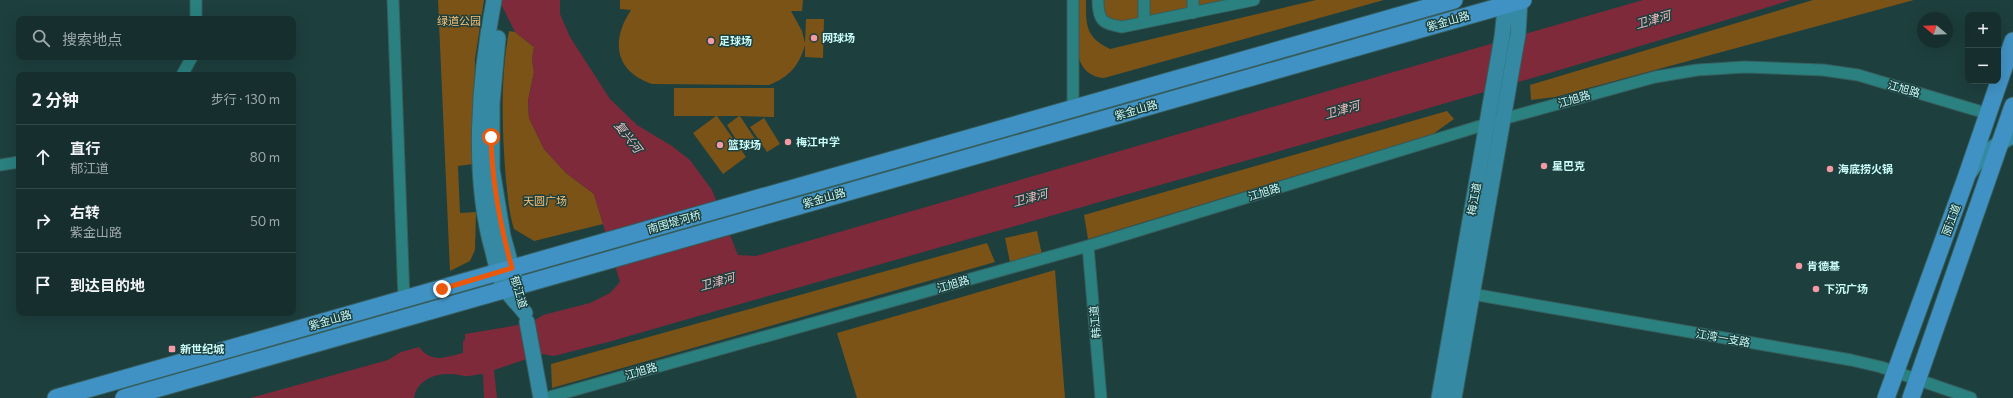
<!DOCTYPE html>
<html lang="zh">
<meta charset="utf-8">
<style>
:root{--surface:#162f2e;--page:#1f3736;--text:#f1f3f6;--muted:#9ea9aa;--line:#354a4a}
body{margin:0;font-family:Commissioner,"Noto Sans SC",sans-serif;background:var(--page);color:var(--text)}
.controls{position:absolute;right:12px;top:12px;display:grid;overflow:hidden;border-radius:8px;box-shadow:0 4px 16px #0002}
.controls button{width:36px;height:36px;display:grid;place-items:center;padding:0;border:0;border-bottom:1px solid var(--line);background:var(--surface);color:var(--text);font:20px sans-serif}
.compass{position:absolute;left:1917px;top:12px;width:36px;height:36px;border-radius:50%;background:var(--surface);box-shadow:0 4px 16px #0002;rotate:289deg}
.stop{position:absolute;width:12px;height:12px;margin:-9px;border:3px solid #ea580c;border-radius:50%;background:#fff}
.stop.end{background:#ea580c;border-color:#fff;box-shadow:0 1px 4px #0008}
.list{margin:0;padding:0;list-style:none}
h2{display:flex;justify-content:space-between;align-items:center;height:52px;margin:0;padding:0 16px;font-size:17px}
h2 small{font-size:13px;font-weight:400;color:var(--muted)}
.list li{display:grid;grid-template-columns:26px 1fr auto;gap:12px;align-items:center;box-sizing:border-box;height:64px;padding:0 16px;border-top:1px solid var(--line)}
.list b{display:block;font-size:15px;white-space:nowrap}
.list p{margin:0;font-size:13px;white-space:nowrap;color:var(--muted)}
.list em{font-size:13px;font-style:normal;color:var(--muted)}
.icon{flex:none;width:22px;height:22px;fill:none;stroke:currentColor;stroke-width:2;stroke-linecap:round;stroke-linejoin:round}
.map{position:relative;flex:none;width:2013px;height:398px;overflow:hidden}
.search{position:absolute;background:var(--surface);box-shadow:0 4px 16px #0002;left:16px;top:16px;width:280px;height:44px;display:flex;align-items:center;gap:10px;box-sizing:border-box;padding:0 14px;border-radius:8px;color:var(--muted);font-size:15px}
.panel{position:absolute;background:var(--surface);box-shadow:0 4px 16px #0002;left:16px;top:72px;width:280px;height:244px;border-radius:8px}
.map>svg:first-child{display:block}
</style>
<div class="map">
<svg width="2013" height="398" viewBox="0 0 2013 398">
<rect width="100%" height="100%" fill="#1d3f3e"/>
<path fill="#7b5317" d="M 438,0 L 484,0 L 475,59 L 473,164 L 458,166 L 460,213 L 476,212 L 475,250 L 470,261 L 450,271 Z
M 620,0 L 803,0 L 802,11 L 791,11 L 802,31 L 805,43 L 806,19 L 824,19 L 823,58 L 805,57 L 805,45 C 799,66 789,77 769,85 L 652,84 C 614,71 611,40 631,10 L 620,9 Z
M 1077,0 L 1086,0 C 1086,25 1085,37 1110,49 L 1316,0 L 1384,0 L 1104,78 C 1067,75 1077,26 1077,0 Z
M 1103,0 L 1231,0 L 1116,23 L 1107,20 L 1103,10 Z
M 1813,0 L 1914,0 L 1555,97 L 1531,100 L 1530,85 Z
M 509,31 L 515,32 L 534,47 L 532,59 L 534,72 L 528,101 L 529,118 L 544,149 L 566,173 L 594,194 L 603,224 L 534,241 L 514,229 C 509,214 508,197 506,181 C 502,131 500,80 509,31 Z
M 674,88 L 774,88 L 774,117 L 740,116 L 757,142 L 743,151 L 727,125 L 739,116 L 717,116 L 746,157 L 723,174 L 693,133 L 716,116 L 674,116 Z
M 1447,111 L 1454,119 L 1433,134 L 1088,239 L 1084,215 Z
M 764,118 L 780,144 L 767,152 L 750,127 Z
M 1037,231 L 1042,255 L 1010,262 L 1005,238 Z
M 987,243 L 995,262 L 552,388 L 551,364 Z
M 1055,270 L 1065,398 L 857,398 L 837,333 Z"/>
<path fill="#7e2a3a" d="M 499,0 L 560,0 L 560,14 L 570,37 L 610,99 L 637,125 L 672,146 L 690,160 L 712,190 L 738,255 L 756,256 L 1643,0 L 1791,0 C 1400,121 1005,227 612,341 L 554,356 L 542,354 L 494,370 L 497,398 L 484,398 L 483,374 C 478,374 469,377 464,376 C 445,371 418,375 414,398 L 250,398 L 388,360 L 401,352 L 419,347 C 432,364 445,357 463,353 L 463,341 L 465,340 L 465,334 L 513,326 L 535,320 L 543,315 L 590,303 L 610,293 L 620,282 L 594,194 L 566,173 L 544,149 L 529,118 L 528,101 L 534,72 L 532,59 L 534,47 L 515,32 Z"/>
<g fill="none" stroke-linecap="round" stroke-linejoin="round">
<defs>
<path id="street" d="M 196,0 L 196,19
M 393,0 L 404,300
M 1098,0 C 1098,21 1103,24 1122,27 L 1254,0
M 1193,13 L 1193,0
M 1144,22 L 1144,0
M 182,75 L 192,57
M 1073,108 L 1073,0
M 0,165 L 19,162
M 1088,246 L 1101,398
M 1472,294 L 1851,360 L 1881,367 L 1971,398
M 546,398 L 1088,246 L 1503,119 L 1655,77 L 1697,70 L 1745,67 L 1823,70 L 1858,75 L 1989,114"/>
<path id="secondary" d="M 494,0 C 479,78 471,175 493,252 C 496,265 499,279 506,290 C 511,298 519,305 525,313
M 498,38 L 492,104 L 492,169 L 503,236 L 515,279
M 1970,172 C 1980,156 1996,144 2013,136
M 527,322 L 541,398
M 1439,398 L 1502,37 L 1506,0
M 1454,398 L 1518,34 L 1520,0"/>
<path id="primary" d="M 56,398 L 1454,0
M 124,398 L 1523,0
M 1886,398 L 1966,178 L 2013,41
M 1911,398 L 2013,106"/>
</defs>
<use href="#street" stroke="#355d5c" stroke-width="13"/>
<use href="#secondary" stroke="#355d5c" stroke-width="17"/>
<use href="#primary" stroke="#355d5c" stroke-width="19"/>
<use href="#street" stroke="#2a817f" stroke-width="11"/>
<use href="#secondary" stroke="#3589a2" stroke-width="15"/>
<use href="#primary" stroke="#4192c4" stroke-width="17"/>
</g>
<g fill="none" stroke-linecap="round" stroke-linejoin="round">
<path stroke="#ea580c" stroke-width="5" d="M 442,289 L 512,268 C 500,225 492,181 491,137"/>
</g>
<g fill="#f49aa4" stroke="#1d3f3e" stroke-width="1.5">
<circle cx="814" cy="38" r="4"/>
<circle cx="711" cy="41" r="4"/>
<circle cx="788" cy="142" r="4"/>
<circle cx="720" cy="145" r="4"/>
<circle cx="1544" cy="166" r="4"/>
<circle cx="1830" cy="169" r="4"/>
<circle cx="1799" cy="266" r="4"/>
<circle cx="1816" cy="289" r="4"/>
<rect x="168" y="345" width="8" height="8" rx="2"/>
</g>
<g text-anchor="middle" stroke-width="3" stroke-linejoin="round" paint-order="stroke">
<g font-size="11" fill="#fbc072" stroke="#1d3f3e">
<text x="459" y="25">绿道公园</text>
<text x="545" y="205">天圆广场</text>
</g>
<g font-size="11" fill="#c9fbf9" stroke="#1d3f3e">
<text transform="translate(1448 21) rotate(-16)" y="4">紫金山路</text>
<text transform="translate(1904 89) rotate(16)" y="4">江旭路</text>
<text transform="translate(1574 99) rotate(-16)" y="4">江旭路</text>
<text transform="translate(1136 110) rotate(-16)" y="4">紫金山路</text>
<text transform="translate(1264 192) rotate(-17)" y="4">江旭路</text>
<text transform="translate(824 198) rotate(-16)" y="4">紫金山路</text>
<text transform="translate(1474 199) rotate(-80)" y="4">梅江道</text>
<text transform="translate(1951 220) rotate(-70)" y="4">丽江道</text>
<text transform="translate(674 222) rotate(-16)" y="4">南围堤河桥</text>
<text transform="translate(953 284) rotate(-16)" y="4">江旭路</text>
<text transform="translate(519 292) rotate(74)" y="4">郁江道</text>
<text transform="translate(330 320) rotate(-16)" y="4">紫金山路</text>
<text transform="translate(1095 322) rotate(-95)" y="4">韩江道</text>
<text transform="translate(1723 338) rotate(10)" y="4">江湾一支路</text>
<text transform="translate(641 371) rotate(-16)" y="4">江旭路</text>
</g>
<g font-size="11" font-weight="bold" fill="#c9fbf9" stroke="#1d3f3e" text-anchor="start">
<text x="822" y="42">网球场</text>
<text x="719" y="45">足球场</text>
<text x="796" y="146">梅江中学</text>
<text x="728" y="149">篮球场</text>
<text x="1552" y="170">星巴克</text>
<text x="1838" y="173">海底捞火锅</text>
<text x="1807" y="270">肯德基</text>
<text x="1824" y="293">下沉广场</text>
<text x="180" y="353">新世纪城</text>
</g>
<g font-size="12" font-style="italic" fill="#f1bec2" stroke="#1d3f3e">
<text transform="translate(1653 20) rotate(-16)" y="4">卫津河</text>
<text transform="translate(1342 110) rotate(-16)" y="4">卫津河</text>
<text transform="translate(628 137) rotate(52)" y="4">复兴河</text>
<text transform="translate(1030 198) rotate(-15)" y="4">卫津河</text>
<text transform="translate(717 282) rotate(-15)" y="4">卫津河</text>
</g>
</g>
</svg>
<div class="controls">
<button>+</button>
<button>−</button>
</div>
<svg class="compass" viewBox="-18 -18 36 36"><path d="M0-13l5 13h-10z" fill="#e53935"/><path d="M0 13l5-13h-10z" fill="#9ea9aa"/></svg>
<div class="stop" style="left:491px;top:137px"></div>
<div class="stop end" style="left:442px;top:289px"></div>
<div class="search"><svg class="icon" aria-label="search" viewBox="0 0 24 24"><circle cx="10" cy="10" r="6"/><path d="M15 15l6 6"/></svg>搜索地点</div>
<section class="panel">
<h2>2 分钟<small>步行 · 130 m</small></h2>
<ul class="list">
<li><svg class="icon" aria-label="ahead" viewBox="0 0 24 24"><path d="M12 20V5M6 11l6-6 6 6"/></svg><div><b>直行</b><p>郁江道</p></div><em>80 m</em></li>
<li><svg class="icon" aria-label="right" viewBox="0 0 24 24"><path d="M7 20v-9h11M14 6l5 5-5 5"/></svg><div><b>右转</b><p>紫金山路</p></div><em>50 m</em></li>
<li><svg class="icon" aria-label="arrive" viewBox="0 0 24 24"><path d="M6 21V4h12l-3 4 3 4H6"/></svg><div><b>到达目的地</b></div></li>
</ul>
</section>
</div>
